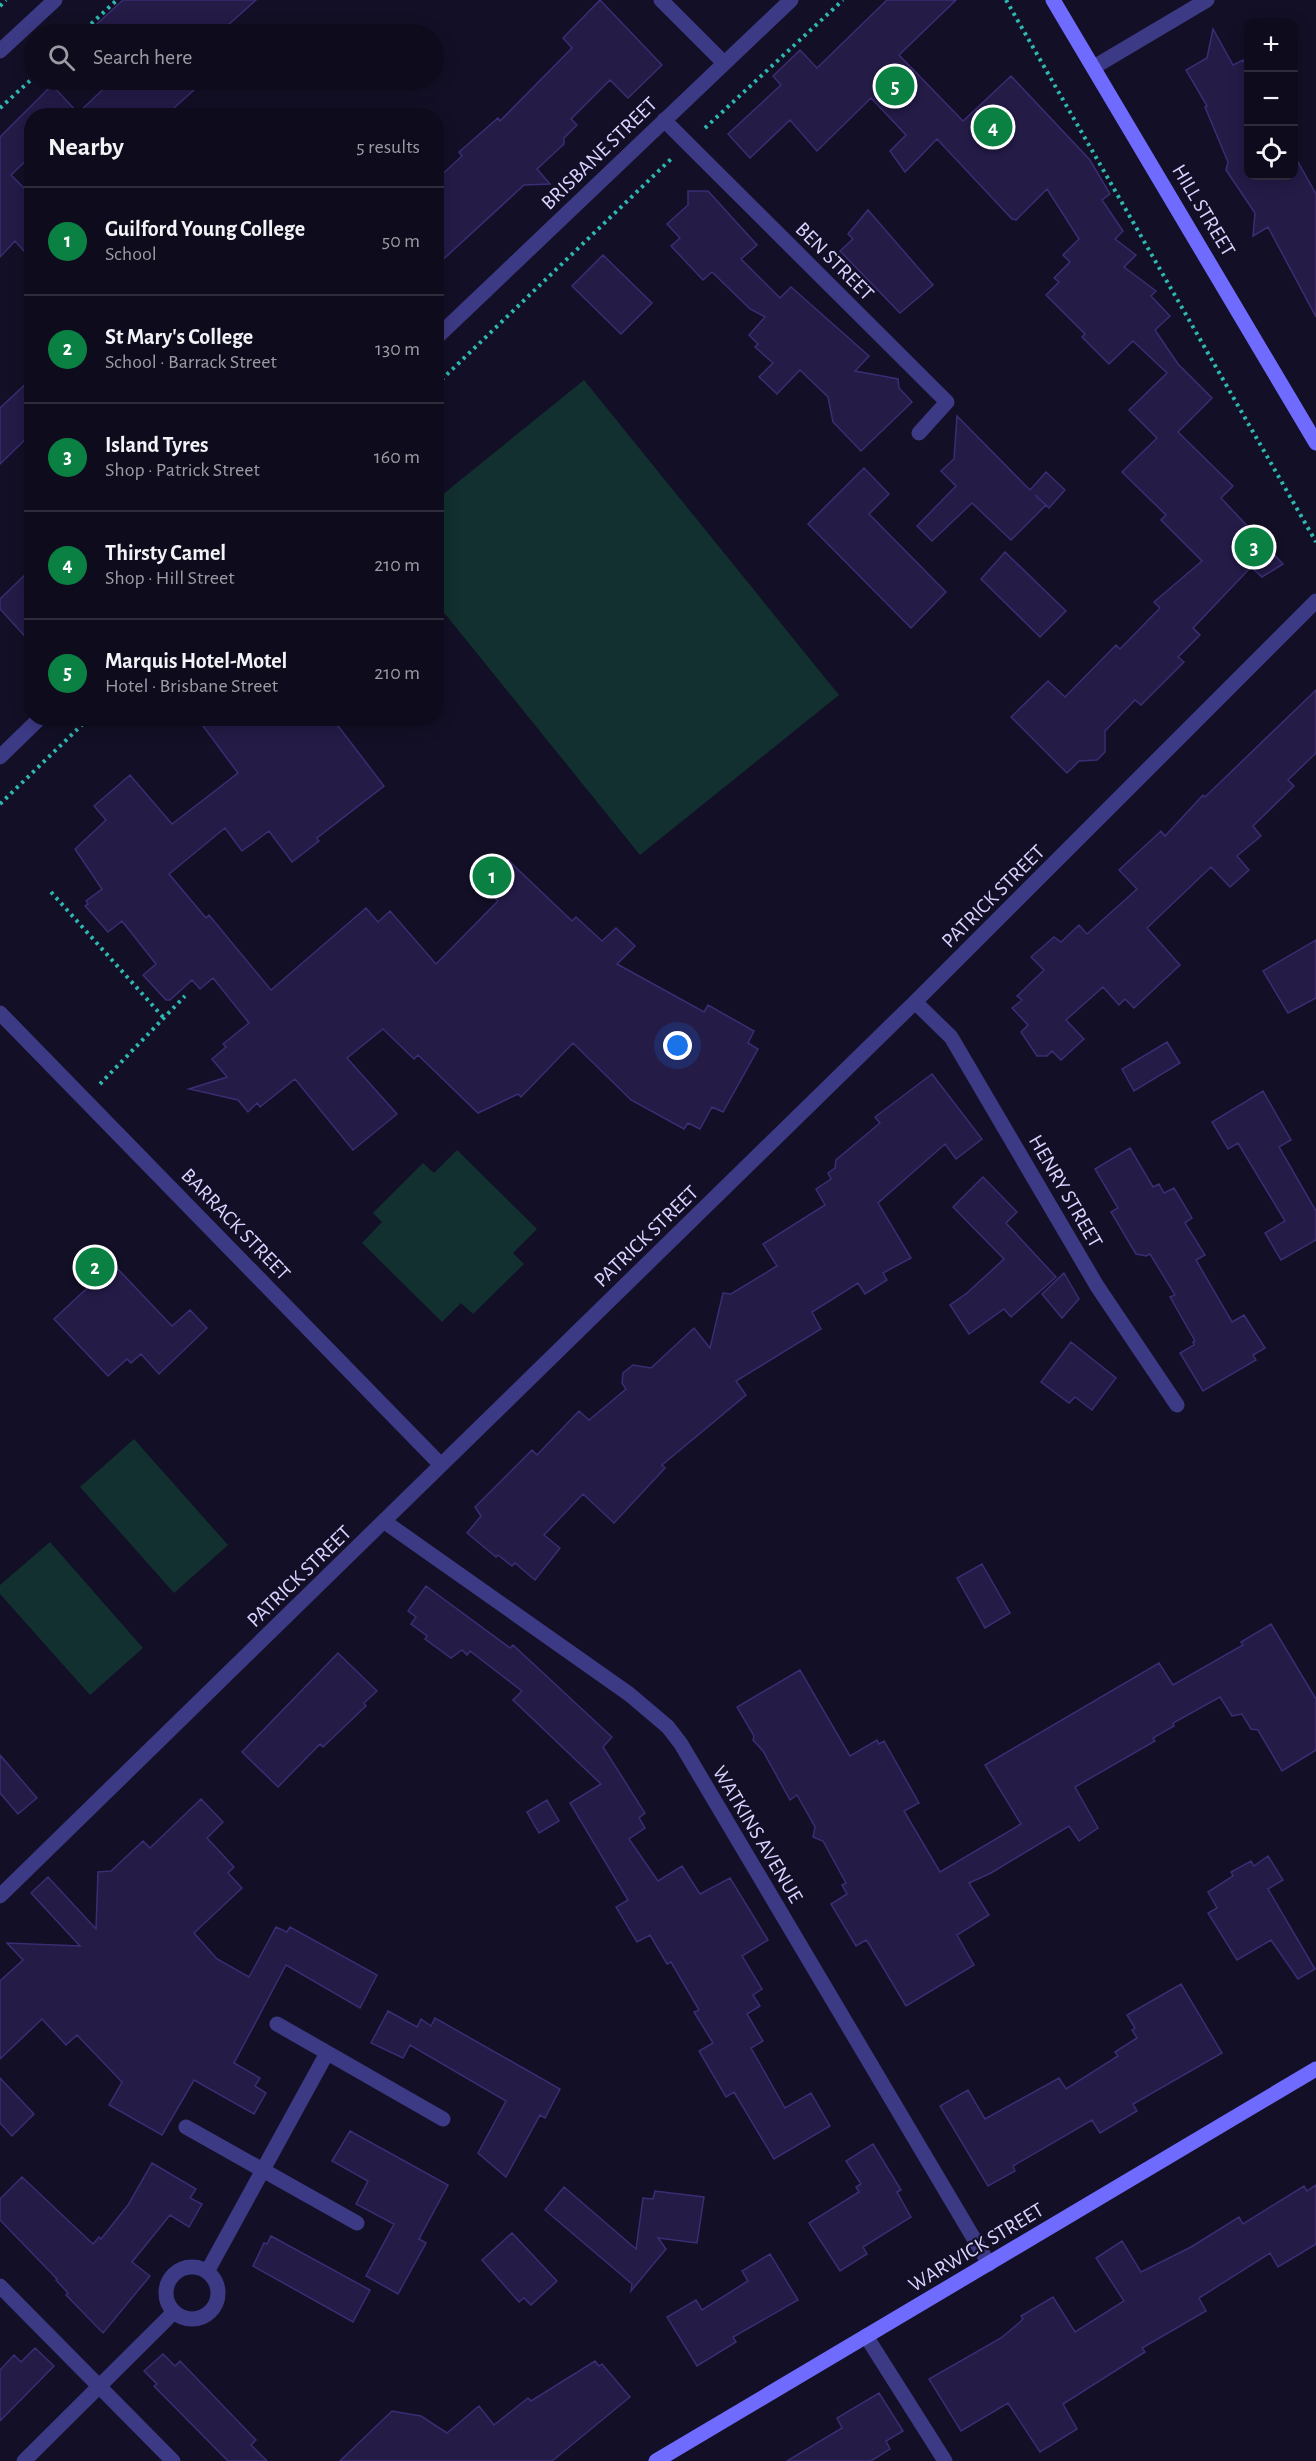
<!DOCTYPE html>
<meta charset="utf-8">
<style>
:root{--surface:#0e0b1c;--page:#1c1929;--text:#f1f3f6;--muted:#9b9ba3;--line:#2e2b3b;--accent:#0b8043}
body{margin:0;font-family:"Alegreya Sans",sans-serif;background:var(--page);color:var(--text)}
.controls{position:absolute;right:18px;top:18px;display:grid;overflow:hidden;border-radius:12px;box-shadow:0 3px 15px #0003}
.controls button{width:54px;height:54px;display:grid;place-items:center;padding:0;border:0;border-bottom:2px solid var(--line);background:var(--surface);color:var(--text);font:30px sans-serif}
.you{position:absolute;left:678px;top:1046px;width:21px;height:21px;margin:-15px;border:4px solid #fff;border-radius:50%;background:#1a73e8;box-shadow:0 0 0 9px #1a73e833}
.badge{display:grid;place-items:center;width:39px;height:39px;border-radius:50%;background:var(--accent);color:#fff;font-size:20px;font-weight:700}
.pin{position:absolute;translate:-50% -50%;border:3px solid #fff;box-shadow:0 2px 6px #0006}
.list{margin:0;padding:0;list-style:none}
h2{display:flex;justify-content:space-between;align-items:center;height:78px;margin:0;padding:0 24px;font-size:26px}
h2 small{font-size:20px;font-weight:400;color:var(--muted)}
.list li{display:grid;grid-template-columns:39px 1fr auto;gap:18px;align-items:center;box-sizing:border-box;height:108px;padding:0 24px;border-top:2px solid var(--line)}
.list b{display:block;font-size:22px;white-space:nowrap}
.list p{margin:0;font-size:20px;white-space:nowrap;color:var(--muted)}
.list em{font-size:20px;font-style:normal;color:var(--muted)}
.icon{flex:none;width:33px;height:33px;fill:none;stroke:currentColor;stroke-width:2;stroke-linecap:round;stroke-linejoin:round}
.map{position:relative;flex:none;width:1316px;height:2461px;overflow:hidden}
.search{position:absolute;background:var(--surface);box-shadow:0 3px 15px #0003;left:24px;top:24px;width:420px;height:66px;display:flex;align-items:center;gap:15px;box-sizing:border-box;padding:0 21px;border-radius:33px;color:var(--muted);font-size:22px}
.panel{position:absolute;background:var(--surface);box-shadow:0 3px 15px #0003;left:24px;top:108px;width:420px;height:618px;border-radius:24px}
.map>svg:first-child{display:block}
</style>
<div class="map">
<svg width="1316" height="2461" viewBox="0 0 1316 2461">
<rect width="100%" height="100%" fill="#130f26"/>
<path fill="#12302f" d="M 584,380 L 839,695 L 640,855 L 437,604 L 437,499 Z
M 457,1150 L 537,1229 L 513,1253 L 524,1264 L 473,1314 L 461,1303 L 442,1322 L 362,1243 L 382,1222 L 373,1213 L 423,1163 L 434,1173 Z
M 134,1439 L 228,1545 L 174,1593 L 80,1487 Z
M 50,1542 L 143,1648 L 90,1695 L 0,1594 L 0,1585 Z"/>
<path fill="#241b47" stroke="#3b2d73" stroke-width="1.5" d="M 123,0 L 256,0 L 218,34 L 86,34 Z
M 600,0 L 662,65 L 628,98 L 610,80 L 571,119 L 577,125 L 564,138 L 564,144 L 537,169 L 550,184 L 524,185 L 436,266 L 436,180 L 462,156 L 459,152 L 498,118 L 500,121 L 572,48 L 563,38 Z
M 887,0 L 956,0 L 899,55 L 963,121 L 1011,76 L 1090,160 L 1110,194 L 1102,200 L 1123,231 L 1115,239 L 1136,255 L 1124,267 L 1156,291 L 1151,296 L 1170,316 L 1155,330 L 1178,364 L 1212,398 L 1178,432 L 1233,486 L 1221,498 L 1283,564 L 1262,577 L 1251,567 L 1193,628 L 1200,635 L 1178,657 L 1184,662 L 1141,705 L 1135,700 L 1105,731 L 1105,752 L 1097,760 L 1079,761 L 1067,773 L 1011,717 L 1048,681 L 1065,697 L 1116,645 L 1120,649 L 1160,608 L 1154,602 L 1202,561 L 1161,520 L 1166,515 L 1122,472 L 1157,438 L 1129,410 L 1167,373 L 1133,341 L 1109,364 L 1082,337 L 1085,334 L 1046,295 L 1059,282 L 1054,278 L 1070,262 L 1063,255 L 1079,239 L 1047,189 L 1016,220 L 1012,219 L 937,139 L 905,172 L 890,151 L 906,135 L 871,98 L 817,151 L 790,120 L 750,158 L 728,134 L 781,85 L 773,76 L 800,50 L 817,68 Z
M 1213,29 L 1233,65 L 1243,60 L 1248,70 L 1248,176 L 1293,176 L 1293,153 L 1316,194 L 1316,317 L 1268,227 L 1253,236 L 1255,213 L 1226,170 L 1228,162 L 1205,107 L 1207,106 L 1186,70 L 1207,58 Z
M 113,80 L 205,80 L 165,116 L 32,116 L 32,155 L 11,175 L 32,196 L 32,260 L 15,241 L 0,257 L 0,137 L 52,85 L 78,113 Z
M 688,191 L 708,191 L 757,245 L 741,259 L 780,298 L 791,287 L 869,356 L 855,371 L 898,379 L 899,388 L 912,402 L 861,451 L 833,422 L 828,397 L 800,370 L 777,394 L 759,377 L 773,363 L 755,347 L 758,344 L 749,335 L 765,317 L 750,309 L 712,272 L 703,280 L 671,246 L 680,238 L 667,224 L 688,205 Z
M 868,210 L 933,285 L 900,313 L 840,251 L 853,239 L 848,234 Z
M 603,255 L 652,303 L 621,334 L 572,286 Z
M 32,378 L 32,433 L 0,464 L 0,408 Z
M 957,416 L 1030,490 L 1046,472 L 1065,490 L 1049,508 L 1035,495 L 1046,505 L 1011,540 L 972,503 L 932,541 L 917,526 L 956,486 L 941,471 L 954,459 Z
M 864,468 L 889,494 L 869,514 L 946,592 L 911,628 L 808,524 Z
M 1005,552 L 1066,611 L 1040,637 L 981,579 Z
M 32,568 L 32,644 L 0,609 L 0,599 Z
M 1316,690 L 1316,753 L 1288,780 L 1294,786 L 1253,826 L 1261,836 L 1237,856 L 1249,870 L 1230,887 L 1211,867 L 1147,928 L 1180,965 L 1134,1008 L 1125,999 L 1119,1005 L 1103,987 L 1066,1020 L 1084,1039 L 1061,1060 L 1052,1051 L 1047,1056 L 1037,1056 L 1021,1032 L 1028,1025 L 1012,1008 L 1022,1000 L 1017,996 L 1044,970 L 1031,957 L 1054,937 L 1061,942 L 1079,925 L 1087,934 L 1137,889 L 1119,870 L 1161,831 L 1165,836 L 1203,795 L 1205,797 Z
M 197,718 L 332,718 L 384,786 L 317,838 L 319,841 L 292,862 L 269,831 L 242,851 L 225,828 L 169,874 L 206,918 L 209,915 L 271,990 L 366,908 L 378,922 L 390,911 L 436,964 L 498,901 L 483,886 L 508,860 L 572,921 L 576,917 L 602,941 L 616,928 L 635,946 L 617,964 L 704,1012 L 708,1005 L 754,1031 L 748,1043 L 758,1049 L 723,1112 L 712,1107 L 700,1129 L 688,1123 L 684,1129 L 631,1100 L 573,1043 L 521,1097 L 518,1094 L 478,1113 L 418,1055 L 414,1059 L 383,1029 L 347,1058 L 397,1114 L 353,1150 L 295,1079 L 260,1107 L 257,1103 L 248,1112 L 238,1100 L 189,1089 L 227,1077 L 212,1059 L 226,1047 L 223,1044 L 249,1023 L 213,978 L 200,989 L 192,980 L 170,1000 L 166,1000 L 143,975 L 156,964 L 122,921 L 108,932 L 85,906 L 88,904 L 86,901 L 102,889 L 75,849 L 106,820 L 94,806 L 130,775 L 172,824 L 238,773 Z
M 1316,940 L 1316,998 L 1288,1013 L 1263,971 Z
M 1167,1042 L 1180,1063 L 1134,1091 L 1122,1069 Z
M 932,1074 L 982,1139 L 956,1159 L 945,1144 L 878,1203 L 911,1258 L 883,1273 L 887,1280 L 865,1294 L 858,1283 L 812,1312 L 821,1329 L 736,1381 L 746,1395 L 662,1465 L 665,1468 L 614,1523 L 583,1494 L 544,1535 L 560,1548 L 535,1580 L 515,1563 L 512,1566 L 498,1555 L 496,1557 L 467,1533 L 481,1516 L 475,1507 L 532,1450 L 537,1455 L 579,1411 L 589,1420 L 626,1389 L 622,1383 L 623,1373 L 633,1365 L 651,1368 L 694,1328 L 710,1348 L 723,1293 L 731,1294 L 777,1266 L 763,1244 L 825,1205 L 816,1189 L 831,1179 L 828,1173 L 835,1168 L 836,1160 L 880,1123 L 875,1117 Z
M 1263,1091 L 1291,1140 L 1279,1147 L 1316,1211 L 1316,1240 L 1281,1260 L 1265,1233 L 1285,1221 L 1238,1143 L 1228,1149 L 1212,1122 Z
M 1130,1148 L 1153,1187 L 1159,1184 L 1164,1193 L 1174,1188 L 1192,1218 L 1185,1223 L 1205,1255 L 1196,1260 L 1232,1322 L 1244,1315 L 1265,1348 L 1253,1355 L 1256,1360 L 1203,1391 L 1180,1353 L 1194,1345 L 1193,1342 L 1195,1341 L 1170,1297 L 1175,1295 L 1150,1254 L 1146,1256 L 1136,1254 L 1111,1212 L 1118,1208 L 1095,1169 Z
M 983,1177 L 1017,1212 L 1006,1223 L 1056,1277 L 1011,1317 L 1004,1309 L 969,1334 L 950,1305 L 967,1293 L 1004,1259 L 953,1207 Z
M 113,1264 L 172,1326 L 190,1310 L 207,1328 L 159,1374 L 141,1354 L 131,1363 L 127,1359 L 108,1376 L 54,1319 Z
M 1064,1273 L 1079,1299 L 1062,1318 L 1042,1294 Z
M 1071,1342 L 1116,1378 L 1092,1410 L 1075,1397 L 1069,1403 L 1041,1382 Z
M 982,1564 L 1010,1613 L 985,1628 L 957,1578 Z
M 426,1586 L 510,1648 L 513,1645 L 612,1737 L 603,1747 L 645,1813 L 639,1818 L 645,1828 L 629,1839 L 658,1881 L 682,1866 L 700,1894 L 730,1878 L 768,1940 L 742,1956 L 762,1989 L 753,1995 L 760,2006 L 747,2014 L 763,2041 L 751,2048 L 785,2108 L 811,2093 L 830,2126 L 774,2159 L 734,2092 L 726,2097 L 699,2051 L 713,2043 L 694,2012 L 699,2010 L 671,1962 L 667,1964 L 650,1935 L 637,1942 L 616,1907 L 628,1900 L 570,1803 L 601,1784 L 513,1700 L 522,1691 L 470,1651 L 467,1655 L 462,1650 L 451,1658 L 425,1639 L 427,1636 L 411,1624 L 416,1617 L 408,1611 Z
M 1271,1624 L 1316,1699 L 1316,1750 L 1282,1771 L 1258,1730 L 1251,1729 L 1242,1714 L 1232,1716 L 1220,1697 L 1173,1723 L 1174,1726 L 1153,1738 L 1155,1741 L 1075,1787 L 1098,1828 L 1079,1841 L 1069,1826 L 991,1873 L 969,1883 L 989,1915 L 957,1935 L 974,1965 L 906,2006 L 869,1944 L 866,1940 L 856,1946 L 831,1904 L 847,1894 L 842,1885 L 846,1883 L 823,1841 L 813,1837 L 815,1827 L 797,1795 L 790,1800 L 763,1751 L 753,1740 L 754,1736 L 737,1707 L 800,1670 L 850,1756 L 877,1740 L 879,1744 L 884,1741 L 919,1803 L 904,1811 L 940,1872 L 1021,1824 L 985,1765 L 1159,1663 L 1173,1685 L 1243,1645 L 1241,1642 Z
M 338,1653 L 377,1691 L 364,1703 L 366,1706 L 323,1747 L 320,1744 L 278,1787 L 242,1752 Z
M 0,1755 L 37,1798 L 18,1814 L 0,1793 Z
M 201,1799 L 223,1822 L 207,1838 L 234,1867 L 228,1873 L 242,1888 L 194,1933 L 217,1959 L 249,1977 L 276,1927 L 287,1932 L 290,1927 L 377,1975 L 360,2008 L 286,1965 L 234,2063 L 260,2078 L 255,2086 L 266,2093 L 254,2114 L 194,2080 L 162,2135 L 109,2105 L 122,2082 L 77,2035 L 66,2045 L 42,2019 L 0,2059 L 0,1981 L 23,1960 L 7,1943 L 80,1946 L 31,1893 L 48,1877 L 96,1929 L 98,1872 L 111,1871 L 143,1841 L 150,1848 Z
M 547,1800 L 559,1821 L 539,1833 L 527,1812 Z
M 1268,1856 L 1283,1880 L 1268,1889 L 1315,1969 L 1298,1979 L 1271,1940 L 1237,1960 L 1208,1913 L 1217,1908 L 1208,1892 L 1233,1876 L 1231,1872 L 1251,1861 L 1254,1866 Z
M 1181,1984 L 1222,2053 L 1133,2104 L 1137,2111 L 1100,2133 L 1092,2120 L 1013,2166 L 1015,2171 L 988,2186 L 940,2106 L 968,2090 L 985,2119 L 1059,2078 L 1066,2089 L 1118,2056 L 1115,2052 L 1137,2038 L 1132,2030 L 1135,2028 L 1127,2015 Z
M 388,2011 L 417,2027 L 421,2019 L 431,2026 L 435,2018 L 560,2089 L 545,2118 L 540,2115 L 506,2177 L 478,2153 L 506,2101 L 410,2045 L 403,2058 L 371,2043 Z
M 0,2078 L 34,2114 L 12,2136 L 0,2123 Z
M 350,2131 L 448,2185 L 419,2239 L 426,2243 L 398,2294 L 366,2276 L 394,2224 L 356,2204 L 368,2181 L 332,2161 Z
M 873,2144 L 901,2190 L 897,2192 L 911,2217 L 863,2247 L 867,2254 L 840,2271 L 809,2223 L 859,2192 L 856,2187 L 861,2184 L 846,2161 Z
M 152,2163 L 196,2189 L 190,2198 L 202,2204 L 189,2227 L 170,2215 L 132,2262 L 150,2276 L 103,2333 L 66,2295 L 68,2293 L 56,2280 L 57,2279 L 0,2220 L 0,2199 L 22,2177 L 93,2244 L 99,2237 L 101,2239 L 128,2205 Z
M 1316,2185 L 1316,2244 L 1278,2267 L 1270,2253 L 1199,2298 L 1206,2311 L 1142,2348 L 1145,2352 L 1063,2404 L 1077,2429 L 1040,2452 L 1008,2403 L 961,2431 L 929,2379 L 1001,2338 L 1020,2322 L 1023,2319 L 1021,2316 L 1053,2297 L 1075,2332 L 1124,2301 L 1096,2258 L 1122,2241 L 1141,2272 L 1191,2247 L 1239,2217 L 1243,2224 L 1304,2186 L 1307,2191 Z
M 564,2187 L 636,2249 L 643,2198 L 653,2199 L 655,2191 L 704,2197 L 697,2243 L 658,2238 L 666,2249 L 631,2291 L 632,2284 L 545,2210 Z
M 512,2233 L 557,2281 L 531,2305 L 524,2298 L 519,2302 L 482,2260 Z
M 271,2236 L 370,2290 L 353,2322 L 253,2266 L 264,2243 L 267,2244 Z
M 770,2254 L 798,2300 L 733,2337 L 736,2342 L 697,2366 L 667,2317 L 696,2300 L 702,2310 L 748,2281 L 742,2271 Z
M 35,2348 L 54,2366 L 0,2421 L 0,2370 L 14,2355 L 21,2362 Z
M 163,2354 L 175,2366 L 180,2361 L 256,2440 L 251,2445 L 267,2461 L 228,2461 L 154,2386 L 157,2384 L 144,2371 Z
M 595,2361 L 599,2366 L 602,2364 L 630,2397 L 552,2461 L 340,2461 L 392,2411 L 421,2416 L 447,2433 L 479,2406 L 494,2425 L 528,2398 L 531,2401 Z
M 879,2393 L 903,2431 L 886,2441 L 890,2449 L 871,2461 L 787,2461 L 842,2428 L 837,2418 Z"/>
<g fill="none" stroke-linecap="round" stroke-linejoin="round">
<path stroke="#2fb8b0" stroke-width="4" stroke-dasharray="3 4.5" stroke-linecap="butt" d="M 1006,0 L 1316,542
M 0,6 L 6,0
M 80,34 L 117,0
M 0,108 L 34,77
M 705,128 L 843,0
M 436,385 L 671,159
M 0,804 L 89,718
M 51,892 L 163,1017
M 100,1084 L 185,996"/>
<path stroke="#3d3a85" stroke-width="15" d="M 277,2024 L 443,2119
M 186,2127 L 357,2223
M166 2293a26 26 0 1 1 52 0a26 26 0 1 1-52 0Z
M 207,2272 L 327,2053
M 0,2286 L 173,2461
M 24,2461 L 174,2312"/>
<path stroke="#3d3a85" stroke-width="15" d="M 661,0 L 724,63
M 0,51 L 55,0
M 1094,67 L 1207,0
M 664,120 L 947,402 L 919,433
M 436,338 L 791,0
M 0,757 L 40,718
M 915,1002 L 951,1037 L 1097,1286 L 1177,1405
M 0,1013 L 441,1465
M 385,1522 L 629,1694 L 668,1727 L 681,1744 L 989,2264
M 0,1896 L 915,1002 L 1316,601
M 866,2336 L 945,2461"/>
<path stroke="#6f6bff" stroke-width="15" d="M 1053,0 L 1316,443
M 656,2461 L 1316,2069"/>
</g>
<g text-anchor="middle" stroke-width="4.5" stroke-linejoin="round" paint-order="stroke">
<g font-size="21" fill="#d9d4ff" stroke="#130f26">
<text transform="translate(599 153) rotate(-44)" y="7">BRISBANE STREET</text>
<text transform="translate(1204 210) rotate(59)" y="7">HILL STREET</text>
<text transform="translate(835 261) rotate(45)" y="7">BEN STREET</text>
<text transform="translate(993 896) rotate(-45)" y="7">PATRICK STREET</text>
<text transform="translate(1066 1191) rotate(60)" y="7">HENRY STREET</text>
<text transform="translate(236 1224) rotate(46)" y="7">BARRACK STREET</text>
<text transform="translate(646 1236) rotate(-44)" y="7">PATRICK STREET</text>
<text transform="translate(299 1576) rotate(-44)" y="7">PATRICK STREET</text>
<text transform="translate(758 1834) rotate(59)" y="7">WATKINS AVENUE</text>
<text transform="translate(976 2247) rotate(-31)" y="7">WARWICK STREET</text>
</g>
</g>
</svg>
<div class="controls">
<button>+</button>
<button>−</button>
<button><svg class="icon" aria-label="locate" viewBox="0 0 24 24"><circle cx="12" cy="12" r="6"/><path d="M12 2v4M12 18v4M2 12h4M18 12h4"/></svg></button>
</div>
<div class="you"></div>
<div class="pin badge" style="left:492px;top:876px">1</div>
<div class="pin badge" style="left:95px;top:1267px">2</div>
<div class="pin badge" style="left:1254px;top:547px">3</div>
<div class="pin badge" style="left:993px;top:127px">4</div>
<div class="pin badge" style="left:895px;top:86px">5</div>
<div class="search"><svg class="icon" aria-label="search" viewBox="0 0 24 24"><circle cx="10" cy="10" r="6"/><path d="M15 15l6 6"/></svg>Search here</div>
<section class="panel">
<h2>Nearby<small>5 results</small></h2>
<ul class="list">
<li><span class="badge">1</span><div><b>Guilford Young College</b><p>School</p></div><em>50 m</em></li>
<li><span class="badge">2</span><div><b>St Mary's College</b><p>School · Barrack Street</p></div><em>130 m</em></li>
<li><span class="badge">3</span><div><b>Island Tyres</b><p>Shop · Patrick Street</p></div><em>160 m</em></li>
<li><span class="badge">4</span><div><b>Thirsty Camel</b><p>Shop · Hill Street</p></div><em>210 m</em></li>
<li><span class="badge">5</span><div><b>Marquis Hotel-Motel</b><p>Hotel · Brisbane Street</p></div><em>210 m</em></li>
</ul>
</section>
</div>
